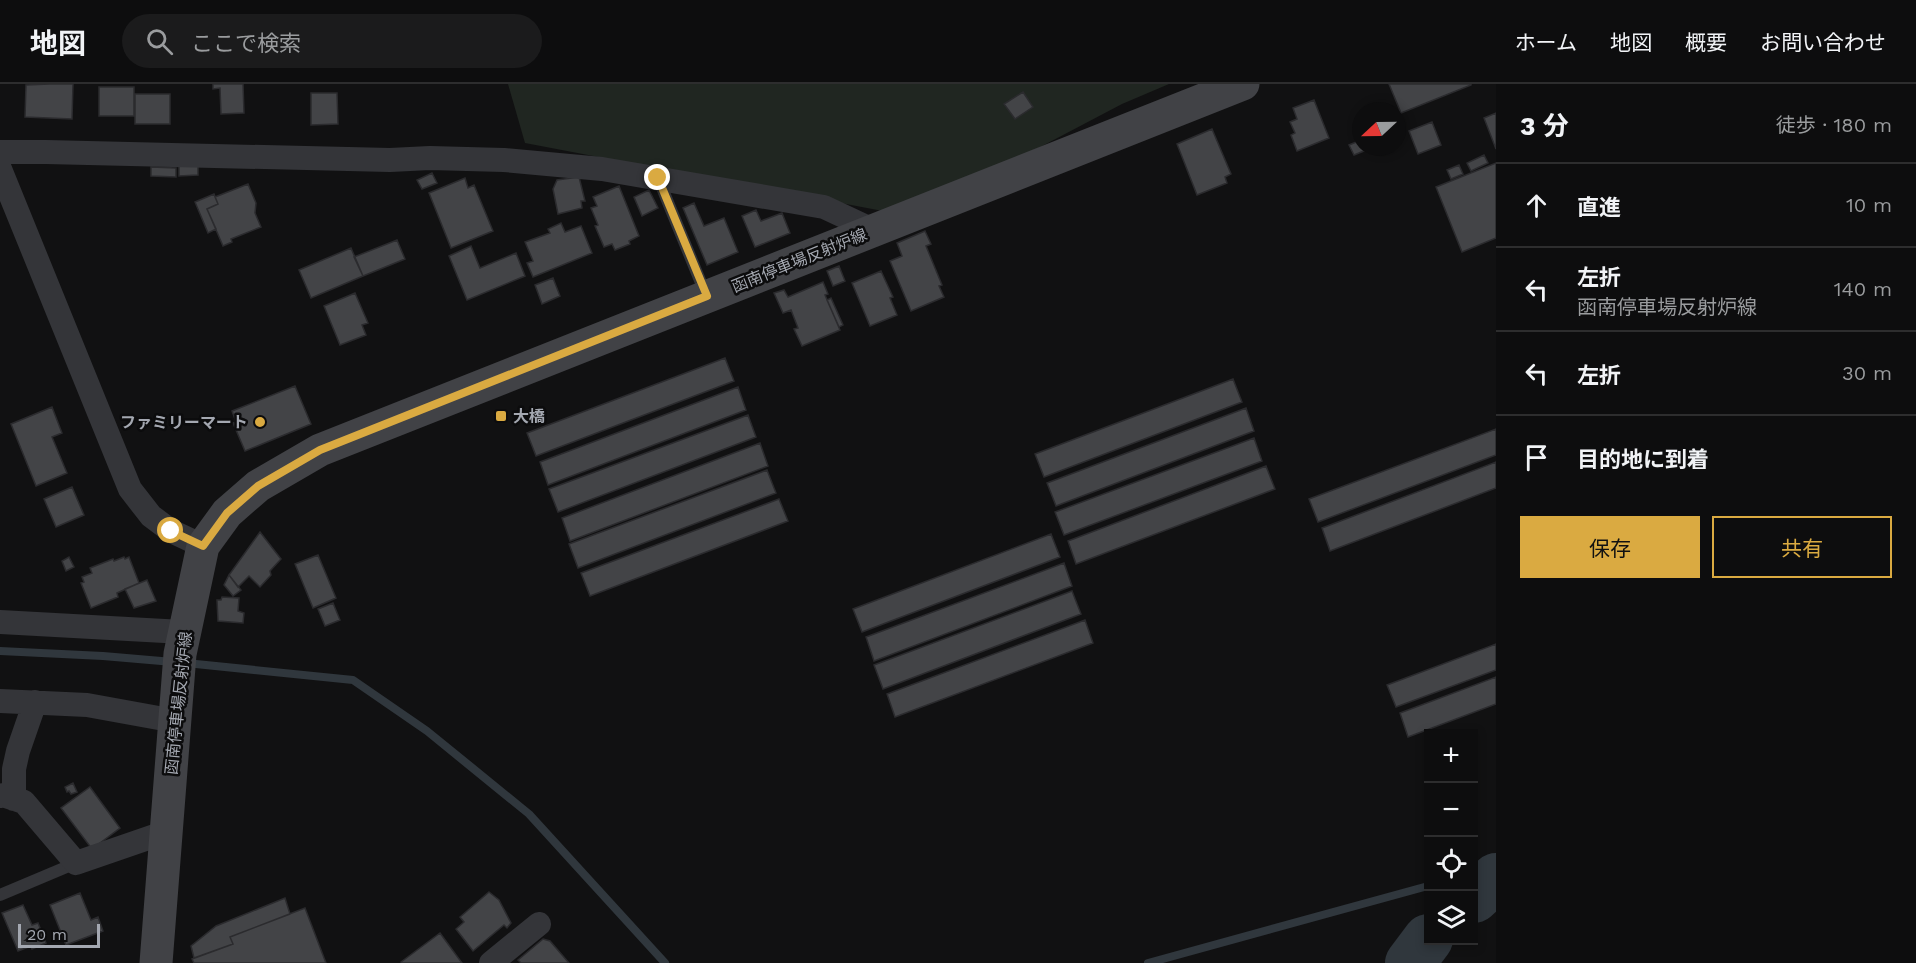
<!DOCTYPE html>
<html lang="ja">
<meta charset="utf-8">
<style>
:root{--surface:#0d0d0e;--page:#1b1b1c;--text:#f1f3f6;--muted:#9a9c9e;--line:#2d2d2e;--accent:#daaa41}
body{margin:0;font-family:"Work Sans","Noto Sans JP",sans-serif;background:var(--page);color:var(--text)}
.controls{position:absolute;right:18px;bottom:18px;display:grid;overflow:hidden;border-radius:0px;box-shadow:0 3px 9px #0003}
.controls button{width:54px;height:54px;display:grid;place-items:center;padding:0;border:0;border-bottom:2px solid var(--line);background:var(--surface);color:var(--text);font:30px sans-serif}
.compass{position:absolute;left:1352px;top:18px;width:54px;height:54px;border-radius:50%;background:var(--surface);box-shadow:0 3px 9px #0003;rotate:248deg}
.scale{position:absolute;left:18px;bottom:15px;width:82px;box-sizing:border-box;padding-left:6px;border:3px solid #a4a8b1;border-top:0;font-size:16px;line-height:21px;white-space:nowrap;color:#a4a8b1;-webkit-text-stroke:4px #0c0c0d;paint-order:stroke}
.stop{position:absolute;width:18px;height:18px;margin:-14px;border:4px solid #daaa41;border-radius:50%;background:#fff}
.stop.end{background:#daaa41;border-color:#fff;box-shadow:0 2px 6px #0008}
.list{margin:0;padding:0;list-style:none}
h2{display:flex;justify-content:space-between;align-items:center;height:78px;margin:0;padding:0 24px;font-size:26px}
h2 small{font-size:20px;font-weight:400;color:var(--muted)}
.list li{display:grid;grid-template-columns:39px 1fr auto;gap:18px;align-items:center;box-sizing:border-box;height:84px;padding:0 24px;border-top:2px solid var(--line)}
.list b{display:block;font-size:22px;white-space:nowrap}
.list p{margin:0;font-size:20px;white-space:nowrap;color:var(--muted)}
.list em{font-size:20px;font-style:normal;color:var(--muted)}
.actions{display:flex;gap:12px;padding:18px 24px}
.actions a{flex:1;padding:14px 0;border:2px solid var(--accent);border-radius:0px;text-align:center;font-size:21px;color:var(--accent)}
.actions .main{background:var(--accent);color:#111}
.icon{flex:none;width:33px;height:33px;fill:none;stroke:currentColor;stroke-width:2;stroke-linecap:round;stroke-linejoin:round}
.map{position:relative;flex:none;width:1496px;height:879px;overflow:hidden}
header{display:flex;align-items:center;gap:36px;box-sizing:border-box;height:84px;padding:0 30px;background:var(--surface);border-bottom:2px solid var(--line)}
header strong{font-size:28px}
nav{display:flex;gap:33px;margin-inline-start:auto;font-size:21px}
.search{width:420px;height:54px;background:var(--page);display:flex;align-items:center;gap:15px;box-sizing:border-box;padding:0 21px;border-radius:33px;color:var(--muted);font-size:22px}
main{display:flex}
aside{flex:1;background:var(--surface)}
.map>svg:first-child{display:block}
</style>
<header>
<strong>地図</strong>
<div class="search"><svg class="icon" aria-label="search" viewBox="0 0 24 24"><circle cx="10" cy="10" r="6"/><path d="M15 15l6 6"/></svg>ここで検索</div>
<nav><a>ホーム</a><a>地図</a><a>概要</a><a>お問い合わせ</a></nav>
</header>
<main>
<div class="map">
<svg width="1496" height="879" viewBox="0 0 1496 879">
<rect width="100%" height="100%" fill="#111112"/>
<path fill="#202621" d="M 508,0 L 1169,0 L 1122,20 L 909,132 L 525,59 Z"/>
<g fill="none" stroke-linecap="round" stroke-linejoin="round">
<path stroke="#30373d" stroke-width="8" d="M 0,567 L 103,572 L 173,578
M 186,579 L 353,596 L 427,647 L 529,730 L 665,879
M 1474,789 L 1496,783
M 1148,879 L 1428,802"/>
<path stroke="#30373d" stroke-width="50" d="M 1474,814 L 1496,794
M 1410,879 L 1428,855"/>
</g>
<path fill="#434447" stroke="#2b2b2e" stroke-width="1.5" d="M 49,0 L 73,0 L 72,35 L 25,33 L 26,1 Z
M 213,0 L 243,0 L 244,29 L 221,30 L 220,4 L 213,5 Z
M 1389,0 L 1471,0 L 1471,1 L 1401,29 Z
M 99,3 L 134,3 L 134,32 L 99,32 Z
M 1023,8 L 1033,23 L 1015,35 L 1004,20 Z
M 311,9 L 337,9 L 338,40 L 311,41 Z
M 135,10 L 170,10 L 170,40 L 135,40 Z
M 1314,16 L 1329,54 L 1297,67 L 1291,51 L 1295,49 L 1290,38 L 1297,35 L 1293,24 Z
M 1496,29 L 1496,65 L 1484,34 Z
M 1432,38 L 1441,61 L 1418,70 L 1409,47 Z
M 1212,45 L 1231,90 L 1225,93 L 1227,99 L 1197,111 L 1177,60 Z
M 1361,56 L 1361,63 L 1374,63 L 1354,71 L 1349,61 Z
M 1484,71 L 1488,79 L 1471,87 L 1467,79 Z
M 1496,79 L 1496,154 L 1462,168 L 1436,103 Z
M 1459,81 L 1463,90 L 1451,95 L 1447,86 Z
M 179,82 L 198,82 L 198,91 L 179,92 Z
M 151,83 L 176,84 L 176,93 L 151,92 Z
M 432,89 L 437,99 L 422,105 L 417,96 Z
M 579,93 L 585,117 L 581,117 L 582,124 L 558,130 L 553,105 L 557,96 Z
M 465,94 L 468,104 L 474,101 L 493,147 L 451,164 L 429,109 Z
M 248,100 L 256,119 L 255,129 L 261,143 L 231,155 L 232,158 L 223,162 L 207,125 L 218,120 L 215,113 Z
M 619,102 L 639,152 L 629,157 L 630,160 L 615,166 L 612,160 L 604,163 L 595,142 L 598,141 L 591,124 L 597,122 L 593,113 Z
M 649,106 L 658,124 L 642,132 L 634,113 Z
M 214,110 L 218,120 L 207,125 L 216,145 L 208,149 L 195,118 Z
M 694,119 L 704,142 L 724,134 L 738,168 L 707,181 L 683,124 Z
M 756,126 L 761,137 L 782,129 L 790,149 L 755,163 L 742,132 Z
M 561,139 L 565,148 L 581,142 L 592,169 L 533,193 L 527,179 L 533,177 L 525,158 L 550,149 L 548,145 Z
M 925,147 L 931,160 L 926,162 L 942,201 L 939,202 L 944,213 L 911,227 L 890,177 L 902,172 L 897,159 Z
M 397,156 L 405,175 L 363,192 L 354,173 Z
M 471,162 L 480,184 L 516,169 L 525,192 L 467,216 L 449,172 Z
M 351,164 L 363,192 L 311,214 L 299,186 Z
M 839,182 L 845,197 L 833,202 L 827,187 Z
M 881,187 L 893,213 L 890,214 L 897,231 L 870,242 L 852,199 Z
M 553,194 L 560,212 L 542,220 L 535,201 Z
M 823,198 L 828,210 L 825,211 L 840,246 L 802,262 L 794,245 L 798,244 L 791,226 L 783,229 L 774,209 L 784,206 L 788,213 Z
M 355,209 L 368,239 L 362,241 L 366,251 L 340,261 L 324,222 Z
M 831,214 L 843,241 L 839,243 L 827,216 Z
M 725,274 L 734,297 L 536,372 L 527,349 Z
M 1233,295 L 1242,318 L 1044,393 L 1035,370 Z
M 295,302 L 311,340 L 245,367 L 233,339 L 236,338 L 232,327 Z
M 738,303 L 746,326 L 548,401 L 540,378 Z
M 52,323 L 62,349 L 52,353 L 67,389 L 36,402 L 11,340 Z
M 1246,324 L 1254,347 L 1056,422 L 1047,399 Z
M 748,331 L 756,353 L 558,428 L 549,405 Z
M 1496,345 L 1496,371 L 1318,438 L 1309,415 Z
M 1254,354 L 1262,377 L 1064,451 L 1055,428 Z
M 760,359 L 768,382 L 570,457 L 562,434 Z
M 1496,378 L 1496,404 L 1330,467 L 1322,444 Z
M 1266,382 L 1275,405 L 1076,480 L 1068,457 Z
M 767,386 L 776,409 L 578,484 L 569,460 Z
M 72,403 L 84,431 L 56,443 L 44,415 Z
M 779,415 L 788,437 L 590,512 L 581,489 Z
M 260,448 L 281,475 L 270,487 L 271,491 L 260,503 L 249,492 L 238,503 L 229,491 Z
M 1051,450 L 1060,473 L 862,548 L 853,525 Z
M 318,471 L 336,514 L 313,524 L 295,480 Z
M 69,473 L 74,483 L 66,487 L 62,477 Z
M 124,473 L 125,475 L 129,473 L 139,499 L 117,509 L 118,513 L 91,524 L 81,499 L 84,498 L 82,493 L 92,489 L 90,484 L 113,475 L 114,477 Z
M 1064,479 L 1072,502 L 874,577 L 866,553 Z
M 229,491 L 241,506 L 233,512 L 224,501 Z
M 147,496 L 156,517 L 134,524 L 125,505 Z
M 1072,507 L 1081,530 L 883,605 L 874,581 Z
M 222,513 L 239,514 L 238,527 L 244,529 L 243,539 L 218,537 L 217,516 L 221,516 Z
M 333,519 L 340,536 L 325,542 L 318,525 Z
M 1085,536 L 1093,559 L 895,633 L 887,610 Z
M 1496,560 L 1496,586 L 1396,623 L 1387,601 Z
M 1496,593 L 1496,620 L 1408,653 L 1400,629 Z
M 73,699 L 77,708 L 71,710 L 69,707 L 67,708 L 65,703 Z
M 90,703 L 120,744 L 92,765 L 61,724 Z
M 489,808 L 499,816 L 511,839 L 507,844 L 504,841 L 473,867 L 456,845 L 464,838 L 460,833 Z
M 80,809 L 91,836 L 98,833 L 103,847 L 66,861 L 50,821 Z
M 285,814 L 290,830 L 230,853 L 233,860 L 194,874 L 191,862 L 216,842 Z
M 23,821 L 32,841 L 38,839 L 46,859 L 32,865 L 31,862 L 18,867 L 2,829 Z
M 305,824 L 326,879 L 194,879 L 192,875 L 233,860 L 230,853 Z
M 440,849 L 462,879 L 402,879 L 401,878 Z
M 543,855 L 550,857 L 569,879 L 521,879 L 518,876 Z"/>
<g fill="none" stroke-linecap="round" stroke-linejoin="round">
<path stroke="#343539" stroke-width="12" d="M 658,94 L 706,211
M 0,811 L 76,779"/>
<path stroke="#343539" stroke-width="24" d="M 0,68 L 46,68 L 390,76 L 430,74 L 504,76 L 602,85 L 824,123 L 873,146
M 0,85 L 130,405 L 151,432 L 171,447 L 203,462
M 0,538 L 183,548
M 0,617 L 87,621 L 175,637
M 0,712 L 3,711 L 24,718 L 76,779 L 166,748
M 14,715 L 14,685 L 18,667 L 35,618
M 491,879 L 539,840"/>
<path stroke="#414246" stroke-width="33" d="M 156,879 L 180,570 L 203,462 L 227,429 L 258,402 L 320,366 L 1243,0"/>
</g>
<g fill="none" stroke-linecap="round" stroke-linejoin="round">
<path stroke="#daaa41" stroke-width="8" d="M 171,447 L 203,462 L 227,429 L 258,402 L 320,366 L 707,212 L 658,94"/>
</g>
<g fill="#daaa41" stroke="#0c0c0d" stroke-width="2">
<rect x="495" y="326" width="12" height="12" rx="3"/>
<circle cx="260" cy="338" r="6"/>
</g>
<g text-anchor="middle" stroke-width="5" stroke-linejoin="round" paint-order="stroke">
<g font-size="16" fill="#a4a8b1" stroke="#0c0c0d">
<text transform="translate(799 176) rotate(-22)" y="6">函南停車場反射炉線</text>
<text transform="translate(178 619) rotate(-84)" y="6">函南停車場反射炉線</text>
</g>
<g font-size="16" font-weight="bold" fill="#a4a8b1" stroke="#0c0c0d" text-anchor="start">
<text x="513" y="338">大橋</text>
<text x="248" y="344" text-anchor="end">ファミリーマート</text>
</g>
</g>
</svg>
<div class="controls">
<button>+</button>
<button>−</button>
<button><svg class="icon" aria-label="locate" viewBox="0 0 24 24"><circle cx="12" cy="12" r="6"/><path d="M12 2v4M12 18v4M2 12h4M18 12h4"/></svg></button>
<button><svg class="icon" aria-label="layers" viewBox="0 0 24 24"><path d="M12 4l9 5-9 5-9-5zM3 14l9 5 9-5"/></svg></button>
</div>
<svg class="compass" viewBox="-18 -18 36 36"><path d="M0-13l5 13h-10z" fill="#e53935"/><path d="M0 13l5-13h-10z" fill="#9a9c9e"/></svg>
<div class="scale">20 m</div>
<div class="stop" style="left:171px;top:447px"></div>
<div class="stop end" style="left:658px;top:94px"></div>
</div>
<aside>
<h2>3 分<small>徒歩 · 180 m</small></h2>
<ul class="list">
<li><svg class="icon" aria-label="ahead" viewBox="0 0 24 24"><path d="M12 20V5M6 11l6-6 6 6"/></svg><div><b>直進</b></div><em>10 m</em></li>
<li><svg class="icon" aria-label="left" viewBox="0 0 24 24"><path d="M17 20v-9H6M10 6l-5 5 5 5"/></svg><div><b>左折</b><p>函南停車場反射炉線</p></div><em>140 m</em></li>
<li><svg class="icon" aria-label="left" viewBox="0 0 24 24"><path d="M17 20v-9H6M10 6l-5 5 5 5"/></svg><div><b>左折</b></div><em>30 m</em></li>
<li><svg class="icon" aria-label="arrive" viewBox="0 0 24 24"><path d="M6 21V4h12l-3 4 3 4H6"/></svg><div><b>目的地に到着</b></div></li>
</ul>
<div class="actions"><a class="main">保存</a><a>共有</a></div>
</aside>
</main>
